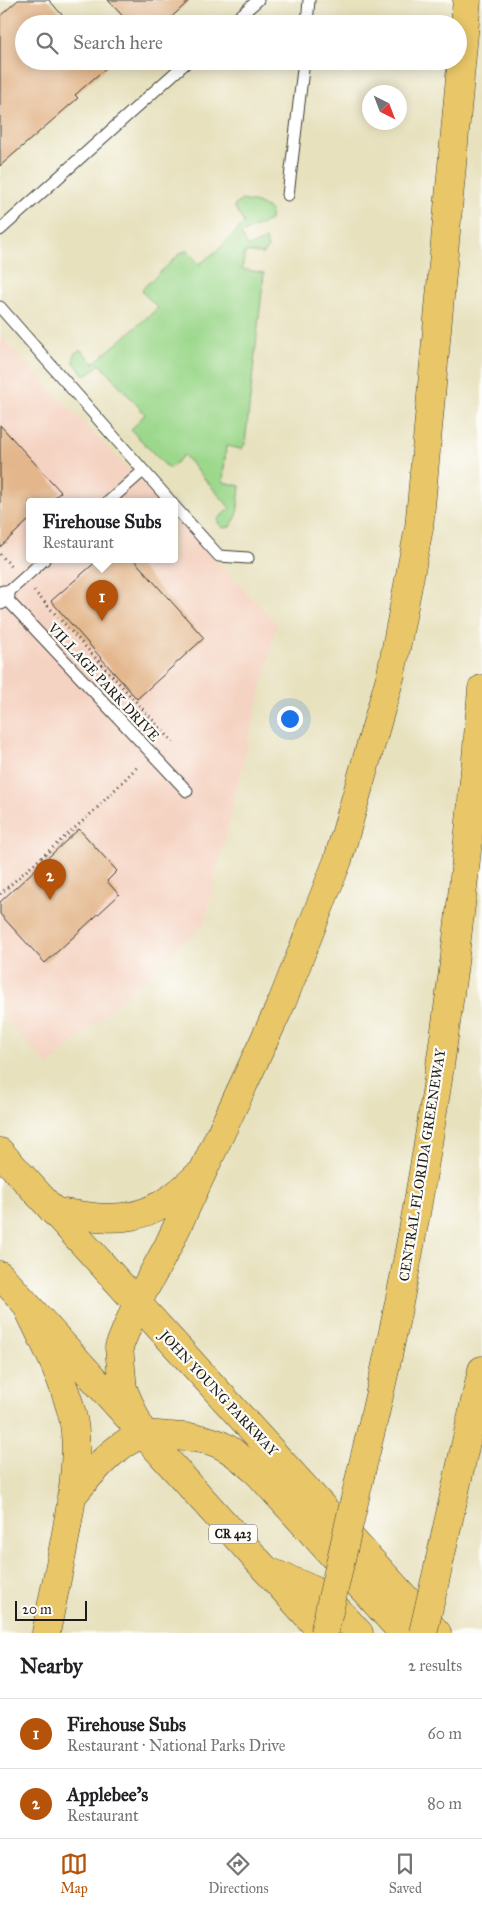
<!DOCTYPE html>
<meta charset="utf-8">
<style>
:root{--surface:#fff;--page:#f6f6f6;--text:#202124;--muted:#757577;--line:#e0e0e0;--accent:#b45309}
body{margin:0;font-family:"IM FELL Great Primer",serif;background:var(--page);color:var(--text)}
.compass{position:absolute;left:362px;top:85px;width:45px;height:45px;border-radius:50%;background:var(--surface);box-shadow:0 2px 12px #0003;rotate:138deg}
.scale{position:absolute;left:15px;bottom:12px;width:72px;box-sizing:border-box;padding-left:5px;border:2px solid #1c1c1c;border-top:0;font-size:14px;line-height:18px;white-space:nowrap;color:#1c1c1c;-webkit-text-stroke:4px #fdfcf7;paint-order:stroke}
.you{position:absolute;left:289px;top:718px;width:18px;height:18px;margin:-12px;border:4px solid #fff;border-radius:50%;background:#1a73e8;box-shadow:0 0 0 8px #1a73e833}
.badge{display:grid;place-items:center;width:32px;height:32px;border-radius:50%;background:var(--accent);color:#fff;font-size:16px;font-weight:700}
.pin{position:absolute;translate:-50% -41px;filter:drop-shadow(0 1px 2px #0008)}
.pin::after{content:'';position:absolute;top:26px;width:18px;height:15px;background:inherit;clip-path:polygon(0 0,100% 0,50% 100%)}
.popup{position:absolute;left:26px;top:498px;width:152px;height:65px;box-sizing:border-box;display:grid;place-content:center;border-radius:5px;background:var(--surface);filter:drop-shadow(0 1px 4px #0005);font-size:16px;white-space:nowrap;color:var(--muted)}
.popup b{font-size:19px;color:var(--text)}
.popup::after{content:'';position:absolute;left:50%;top:100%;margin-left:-10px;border:10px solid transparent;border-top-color:var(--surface)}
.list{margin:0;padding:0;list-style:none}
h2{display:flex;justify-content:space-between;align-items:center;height:65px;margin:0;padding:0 20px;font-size:21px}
h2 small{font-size:16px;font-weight:400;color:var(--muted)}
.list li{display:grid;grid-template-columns:32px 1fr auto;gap:15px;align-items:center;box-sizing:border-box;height:70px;padding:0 20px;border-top:1px solid var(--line)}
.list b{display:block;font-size:19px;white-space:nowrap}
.list p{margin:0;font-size:16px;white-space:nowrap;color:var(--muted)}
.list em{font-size:16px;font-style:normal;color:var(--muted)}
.icon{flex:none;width:28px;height:28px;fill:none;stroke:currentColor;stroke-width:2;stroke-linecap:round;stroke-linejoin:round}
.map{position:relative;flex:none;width:482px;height:1633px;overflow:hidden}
.search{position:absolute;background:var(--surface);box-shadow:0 2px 12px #0003;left:15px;right:15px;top:15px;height:55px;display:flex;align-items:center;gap:12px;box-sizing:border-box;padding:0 18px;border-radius:28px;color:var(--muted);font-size:19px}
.sheet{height:205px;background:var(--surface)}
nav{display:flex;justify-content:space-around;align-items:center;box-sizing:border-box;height:70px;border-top:1px solid var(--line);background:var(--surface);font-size:14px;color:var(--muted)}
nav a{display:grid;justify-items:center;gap:2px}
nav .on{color:var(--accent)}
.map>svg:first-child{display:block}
</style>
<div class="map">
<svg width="482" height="1633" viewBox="0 0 482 1633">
<rect width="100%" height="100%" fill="#fdfcf7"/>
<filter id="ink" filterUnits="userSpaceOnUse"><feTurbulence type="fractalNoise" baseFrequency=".02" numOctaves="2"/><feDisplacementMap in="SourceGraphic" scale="10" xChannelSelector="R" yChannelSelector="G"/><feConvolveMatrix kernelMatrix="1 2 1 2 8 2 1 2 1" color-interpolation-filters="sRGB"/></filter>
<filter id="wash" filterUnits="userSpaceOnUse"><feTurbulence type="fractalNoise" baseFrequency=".0096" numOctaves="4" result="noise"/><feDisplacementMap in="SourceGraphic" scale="20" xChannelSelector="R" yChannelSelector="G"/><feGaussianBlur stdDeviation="1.12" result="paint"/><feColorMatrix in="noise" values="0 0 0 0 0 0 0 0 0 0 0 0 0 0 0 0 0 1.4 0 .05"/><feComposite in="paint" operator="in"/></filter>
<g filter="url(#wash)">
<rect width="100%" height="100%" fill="#e7e1be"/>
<path fill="#f5d3c2" d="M 0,336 L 160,502 L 29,502 L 29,560 L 174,560 L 175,517 L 277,624 L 204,924 L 48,1066 L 0,1014 Z"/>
<path fill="#9cd88c" stroke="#5c7a54" d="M 242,200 L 257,203 L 271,210 L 270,220 L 241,234 L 248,247 L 266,239 L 268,248 L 264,254 L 245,252 L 242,269 L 264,273 L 245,444 L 241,449 L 226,446 L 223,482 L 240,486 L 237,516 L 230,527 L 223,528 L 218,523 L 218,519 L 230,508 L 184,455 L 169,469 L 131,430 L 145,414 L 100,364 L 87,375 L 84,375 L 73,361 L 75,353 L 81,350 L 94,363 L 158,308 L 143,293 L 142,289 L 182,252 L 187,251 L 200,264 L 219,249 L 244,223 L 234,206 Z"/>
<g id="blocks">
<path fill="#e3b68b" d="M 18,0 L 49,0 L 70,24 L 24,24 L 24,61 L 104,61 L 108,66 L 75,95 L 78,98 L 0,166 L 0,16 Z
M 108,0 L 190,0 L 164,24 L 130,24 Z
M 0,425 L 61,492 L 49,502 L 29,502 L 29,520 L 0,547 Z
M 98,560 L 134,560 L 204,638 L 137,699 L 51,601 Z
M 79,829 L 117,871 L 107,881 L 119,895 L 45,963 L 0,914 L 0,902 Z"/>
</g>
</g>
<g filter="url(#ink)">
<use href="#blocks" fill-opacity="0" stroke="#3a3a34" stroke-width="1"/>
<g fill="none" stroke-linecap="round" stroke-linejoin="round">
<defs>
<path id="service" d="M 231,24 L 258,0
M 307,24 L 309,0
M 288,195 L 304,61
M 0,230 L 188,61
M 0,307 L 171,502
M 108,502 L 143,471
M 174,506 L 219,556 L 248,558
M 2,594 L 187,791
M 4,596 L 44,560"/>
<path id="minor" d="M 0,599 L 4,596"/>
<path id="trunk" d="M 0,1152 L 437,1633
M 0,1275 L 323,1633"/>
<path id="motorway" d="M 53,1211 C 117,1222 147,1225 196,1177
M 26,1304 C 43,1340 62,1375 72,1414 C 86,1465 56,1578 46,1633
M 143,1435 L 123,1389 L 119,1347 L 137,1303 L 168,1246 L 282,1002 L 338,860 L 391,674 L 419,528 L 467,0
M 361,1472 C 425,1216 461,952 482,689
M 71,1497 C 88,1477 116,1442 143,1435 C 150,1433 162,1436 170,1436 C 218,1439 223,1442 259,1474 L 403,1633
M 440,1559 L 482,1370
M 266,1570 L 323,1594 L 359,1633"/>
</defs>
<use href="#service" stroke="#3a3a34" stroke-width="13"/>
<use href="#minor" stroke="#3a3a34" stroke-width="23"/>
<use href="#trunk" stroke="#3a3a34" stroke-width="29"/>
<use href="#motorway" stroke="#3a3a34" stroke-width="29"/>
<path stroke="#3a3a34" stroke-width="3" stroke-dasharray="1 4" stroke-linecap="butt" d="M 0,554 L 11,566
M 34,591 L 174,743
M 0,894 L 93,812 L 139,765"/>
<use href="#service" stroke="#fff" stroke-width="11"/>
<use href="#minor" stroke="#fff" stroke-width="21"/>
<use href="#trunk" stroke="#e9c769" stroke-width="28"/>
<use href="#motorway" stroke="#e9c769" stroke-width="28"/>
<defs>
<path id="motorway-bridge" d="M 324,1633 L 361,1472
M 423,1633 L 440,1559"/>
</defs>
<use href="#motorway-bridge" stroke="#3a3a34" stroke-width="29" stroke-linecap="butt"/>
<use href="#motorway-bridge" stroke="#e9c769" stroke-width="28"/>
</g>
</g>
<g text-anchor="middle" stroke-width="4.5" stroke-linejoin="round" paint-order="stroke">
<rect fill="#fdfcf7" stroke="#605f5e" stroke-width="1" x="209" y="1524.5" width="48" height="19" rx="4"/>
<g font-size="12" font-weight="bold" fill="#1c1c1c">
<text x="233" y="1538">CR 423</text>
</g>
<g font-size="14" fill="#1c1c1c" stroke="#fdfcf7">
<text transform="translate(104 682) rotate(47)" y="5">VILLAGE PARK DRIVE</text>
<text transform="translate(422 1165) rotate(-81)" y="5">CENTRAL FLORIDA GREENEWAY</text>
<text transform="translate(219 1393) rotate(47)" y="5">JOHN YOUNG PARKWAY</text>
</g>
</g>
</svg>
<svg class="compass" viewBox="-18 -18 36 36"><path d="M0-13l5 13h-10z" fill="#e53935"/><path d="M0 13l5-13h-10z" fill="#757577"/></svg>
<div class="scale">20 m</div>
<div class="you"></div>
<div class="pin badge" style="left:102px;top:621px">1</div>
<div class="popup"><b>Firehouse Subs</b>Restaurant</div>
<div class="pin badge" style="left:50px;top:900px">2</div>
<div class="search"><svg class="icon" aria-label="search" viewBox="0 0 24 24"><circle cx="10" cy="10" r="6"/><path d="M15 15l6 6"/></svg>Search here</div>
</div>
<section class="sheet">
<h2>Nearby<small>2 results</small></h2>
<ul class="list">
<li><span class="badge">1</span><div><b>Firehouse Subs</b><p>Restaurant · National Parks Drive</p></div><em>60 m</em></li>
<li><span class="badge">2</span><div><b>Applebee's</b><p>Restaurant</p></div><em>80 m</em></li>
</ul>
</section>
<nav>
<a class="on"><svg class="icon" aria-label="map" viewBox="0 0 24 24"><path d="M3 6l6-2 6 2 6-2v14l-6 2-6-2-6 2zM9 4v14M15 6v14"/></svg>Map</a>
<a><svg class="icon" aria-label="directions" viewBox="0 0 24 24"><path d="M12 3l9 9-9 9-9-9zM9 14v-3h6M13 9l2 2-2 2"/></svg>Directions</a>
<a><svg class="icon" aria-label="saved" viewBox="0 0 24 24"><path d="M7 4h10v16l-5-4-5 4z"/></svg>Saved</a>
</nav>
